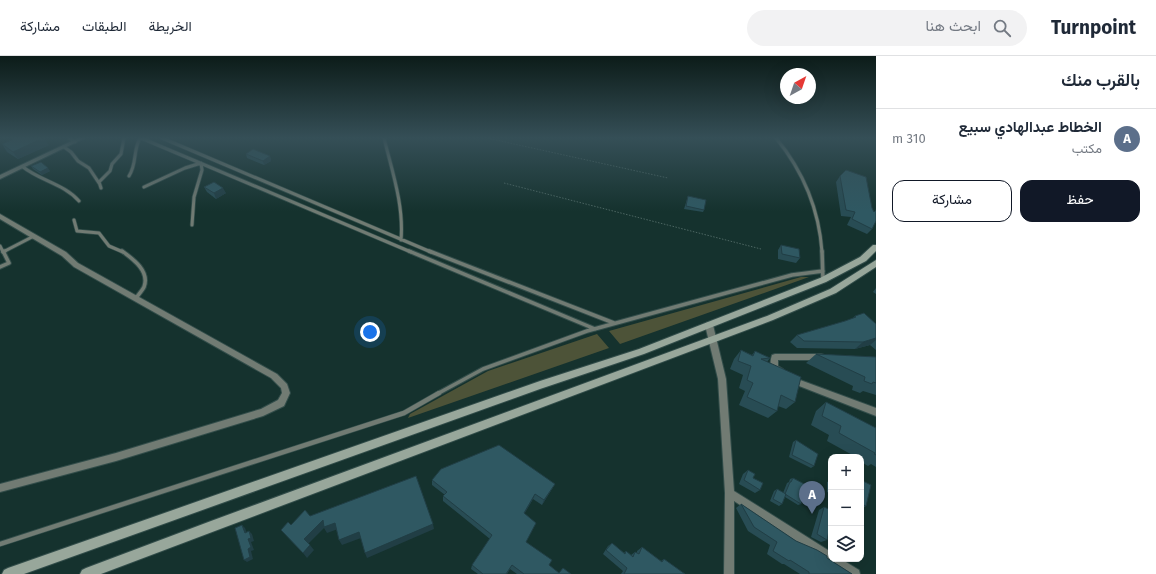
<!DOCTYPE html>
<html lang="ar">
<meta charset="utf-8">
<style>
:root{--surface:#fff;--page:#f2f2f3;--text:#1f2937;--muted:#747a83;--line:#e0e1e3;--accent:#111827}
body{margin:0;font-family:"Fira Sans",Vazirmatn,sans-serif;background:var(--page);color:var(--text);direction:rtl}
.controls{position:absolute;right:12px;bottom:12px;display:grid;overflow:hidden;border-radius:8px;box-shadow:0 4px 16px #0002}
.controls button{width:36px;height:36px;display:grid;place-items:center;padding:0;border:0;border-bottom:1px solid var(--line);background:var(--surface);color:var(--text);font:20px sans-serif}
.compass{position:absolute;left:780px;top:12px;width:36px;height:36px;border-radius:50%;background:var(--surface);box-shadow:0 4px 16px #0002;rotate:40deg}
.you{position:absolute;left:370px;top:276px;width:14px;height:14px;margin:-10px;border:3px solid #fff;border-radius:50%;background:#1a73e8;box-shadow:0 0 0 6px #1a73e833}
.badge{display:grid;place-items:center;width:26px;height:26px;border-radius:50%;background:var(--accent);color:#fff;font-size:13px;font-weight:700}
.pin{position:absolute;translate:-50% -33px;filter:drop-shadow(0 1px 2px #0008)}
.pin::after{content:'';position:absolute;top:21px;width:14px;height:12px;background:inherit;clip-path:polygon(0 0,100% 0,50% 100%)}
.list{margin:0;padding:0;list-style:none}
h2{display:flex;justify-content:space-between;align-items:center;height:52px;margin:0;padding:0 16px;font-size:17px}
h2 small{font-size:13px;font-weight:400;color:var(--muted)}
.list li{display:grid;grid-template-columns:26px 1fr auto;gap:12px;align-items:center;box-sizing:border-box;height:60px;padding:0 16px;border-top:1px solid var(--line)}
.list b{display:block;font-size:15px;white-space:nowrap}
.list p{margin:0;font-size:13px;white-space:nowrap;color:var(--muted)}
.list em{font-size:13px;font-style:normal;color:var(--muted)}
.actions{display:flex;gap:8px;padding:12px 16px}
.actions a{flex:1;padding:9px 0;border:1px solid var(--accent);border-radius:12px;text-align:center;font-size:14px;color:var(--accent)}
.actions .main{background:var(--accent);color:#fff}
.icon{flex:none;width:22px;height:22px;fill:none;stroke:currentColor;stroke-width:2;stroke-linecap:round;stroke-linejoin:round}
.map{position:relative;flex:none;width:876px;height:518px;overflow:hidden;direction:ltr}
header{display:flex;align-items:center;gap:24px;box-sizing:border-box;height:56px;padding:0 20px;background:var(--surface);border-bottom:1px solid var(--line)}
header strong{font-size:19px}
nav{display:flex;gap:22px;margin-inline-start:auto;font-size:14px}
.search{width:280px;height:36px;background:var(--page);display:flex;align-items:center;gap:10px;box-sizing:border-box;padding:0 14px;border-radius:22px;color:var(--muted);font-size:15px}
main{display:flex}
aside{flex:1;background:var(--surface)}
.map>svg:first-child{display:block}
</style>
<header>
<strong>Turnpoint</strong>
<div class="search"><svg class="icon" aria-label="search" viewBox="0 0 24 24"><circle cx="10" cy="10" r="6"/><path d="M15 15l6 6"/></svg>ابحث هنا</div>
<nav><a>الخريطة</a><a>الطبقات</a><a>مشاركة</a></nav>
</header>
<main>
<aside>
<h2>بالقرب منك<small></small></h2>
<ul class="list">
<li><span class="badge" style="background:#5c6f8a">A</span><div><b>الخطاط عبدالهادي سبيع</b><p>مكتب</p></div><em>310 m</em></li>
</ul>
<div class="actions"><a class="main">حفظ</a><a>مشاركة</a></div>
</aside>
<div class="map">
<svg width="876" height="518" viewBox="0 0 876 518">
<rect width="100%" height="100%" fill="#15322e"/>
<path fill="#4d5338" d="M 801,221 L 809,221 L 620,288 L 609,275 Z
M 597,278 L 609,292 L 408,362 L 410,358 L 488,315 Z"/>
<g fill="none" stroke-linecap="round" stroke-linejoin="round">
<defs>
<path id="lane-far2" d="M 69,82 L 75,86
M 141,82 L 411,196
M 162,82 L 431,196
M 384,82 C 392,115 404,149 401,184
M 776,82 C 803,115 819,153 822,196
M 64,91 L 71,96 L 78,105 L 89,112 L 99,127
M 23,111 C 41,125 64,128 79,145
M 129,120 C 137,108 133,94 140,82
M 144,131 L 185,112 L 201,107 L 202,114 L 194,141 L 192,169
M 101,132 L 99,126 L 110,115 L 112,108 L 121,98 L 124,82
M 74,164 L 77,175 L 99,177 L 109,190 L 123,196
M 0,190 L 3,196
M 3,196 L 34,180"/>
<path id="lane-far1" d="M 122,195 C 133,203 150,215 144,231 C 142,235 138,239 136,242
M 409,195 L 595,273
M 429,195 L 614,267
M 822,195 L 823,224
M 3,196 L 5,195
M 0,211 L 9,207 L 3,195
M 437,338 L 483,313 L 587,275 L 792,219 L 823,215"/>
<path id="lane" d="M 0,488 L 404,357 L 439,337"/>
<path id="street" d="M 78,82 L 85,82 L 0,123 L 0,119 Z
M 0,158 L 66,196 L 78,207 L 277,318 L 287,328 L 290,337 L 284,350 L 263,360 L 116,405 L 0,436 L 0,428 L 116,397 L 261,353 L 278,344 L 282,337 L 281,332 L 271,322 L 74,211 L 62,200 L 0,163 Z
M 709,266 L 712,267 L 713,269 L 726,323 L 734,435 L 831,496 L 831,503 L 841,503 L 859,514 L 860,518 L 846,518 L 734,445 L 734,518 L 724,518 L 725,437 L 718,323 L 705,269 L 706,267 Z
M 775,298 L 821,298 L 824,299 L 825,301 L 824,303 L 821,304 L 778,304 L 778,310 L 783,313 L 784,315 L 783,317 L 780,318 C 770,314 769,309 772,299 Z
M 792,321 L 876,352 L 876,360 L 789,326 L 788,324 L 789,322 Z"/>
<path id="secondary" d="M 873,189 L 876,189 L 876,195 L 866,205 L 826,226 L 644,298 L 540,333 L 24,518 L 2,518 L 4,514 L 8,512 L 540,325 L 639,293 L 820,222 L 860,201 Z
M 876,204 L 876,211 L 836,237 L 773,264 L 101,518 L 80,518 L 82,514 L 86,512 L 211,465 L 767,260 L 830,233 Z"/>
</defs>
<use href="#lane-far2" stroke="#324d4a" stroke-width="4.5"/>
<use href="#lane-far1" stroke="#324d4a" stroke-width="5.5"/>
<use href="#lane" stroke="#324d4a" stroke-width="6"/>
<use href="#street" stroke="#324d4a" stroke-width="2"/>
<use href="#secondary" stroke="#324d4a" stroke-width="2"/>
<path stroke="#4d6763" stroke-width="1" stroke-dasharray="1.5 1.5" stroke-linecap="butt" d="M 487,82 L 668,122
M 504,127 L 761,193"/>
<use href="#lane-far2" stroke="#717b73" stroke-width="3"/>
<use href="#lane-far1" stroke="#717b73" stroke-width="3.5"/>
<use href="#lane" stroke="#717b73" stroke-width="4.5"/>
<use href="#street" fill="#717b73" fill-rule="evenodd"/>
<use href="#secondary" fill="#98a79b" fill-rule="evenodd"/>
</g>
<path fill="#284c54" d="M 2,88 L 49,89 L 18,103 L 7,96 Z
M 246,98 L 270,100 L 271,105 L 264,109 L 247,102 Z
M 31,110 L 50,115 L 42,119 L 33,113 Z
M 840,120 L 872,152 L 874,156 L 876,153 L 872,173 L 867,178 L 847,169 L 851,161 L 841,160 L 836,126 Z
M 204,131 L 226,137 L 216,143 L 207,136 Z
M 688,140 L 704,154 L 703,156 L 684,153 Z
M 781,189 L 800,202 L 796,207 L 778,203 L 778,194 Z
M 876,232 L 876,238 L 873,236 Z
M 855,260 L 876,268 L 876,294 L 870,289 L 855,293 L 797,292 L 790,286 L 797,279 L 845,265 L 852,263 Z
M 741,294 L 752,299 L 755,295 L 770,302 L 767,306 L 795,346 L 786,353 L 778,350 L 777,355 L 768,362 L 739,349 L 745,335 L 739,332 L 743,319 L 730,313 L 734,303 Z
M 816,298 L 876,301 L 876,339 L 863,335 L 860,337 L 852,334 L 853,330 L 806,307 Z
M 826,346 L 876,372 L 876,411 L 871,408 L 868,410 L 861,406 L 862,404 L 861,404 L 861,401 L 856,401 L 827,385 L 829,379 L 811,369 L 816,355 Z
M 796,384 L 814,410 L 811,412 L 789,401 L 793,386 Z
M 748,414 L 753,422 L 760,434 L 755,437 L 739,428 L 743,418 Z
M 793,422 L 801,448 L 798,449 L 785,441 L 782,448 L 779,450 L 770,445 L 774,435 L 777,433 L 783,437 L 787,427 L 789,426 L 790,423 Z
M 432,424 L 555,428 L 542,449 L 533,443 L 524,458 L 526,486 L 549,509 L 559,517 L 563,512 L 571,518 L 517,518 L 510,513 L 507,518 L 478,518 L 471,513 L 472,509 L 490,483 L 443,445 L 443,440 L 445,439 L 432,429 Z
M 861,424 L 866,450 L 863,452 L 861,451 Z
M 830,425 L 831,425 L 831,438 L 827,436 L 827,426 Z
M 741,448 L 796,485 L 827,502 L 852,518 L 800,518 L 784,508 L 782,508 L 767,498 L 770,489 L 748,475 L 736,452 Z
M 824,451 L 829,453 L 829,452 L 831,451 L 831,477 L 830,477 L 829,476 L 827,484 L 821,486 L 811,481 L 819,454 Z
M 612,487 L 624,497 L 626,495 L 631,499 L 635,496 L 637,497 L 637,495 L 642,491 L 661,505 L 664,503 L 685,518 L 621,518 L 623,515 L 603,498 L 608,490 Z"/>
<path fill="#213e45" d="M 43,82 L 44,82 L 49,89 L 18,103 L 13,96 Z
M 270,100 L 271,105 L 264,109 L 263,105 Z
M 48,112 L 50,115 L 42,119 L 40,116 Z
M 223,132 L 226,137 L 216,143 L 214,137 Z
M 876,282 L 876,284 L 870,289 L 855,293 L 863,286 Z
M 555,428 L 552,433 L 542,449 L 544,444 Z
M 535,438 L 533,443 L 522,462 L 524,457 Z
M 323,464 L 335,467 L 338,473 L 327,477 L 324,472 L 308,488 L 304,483 Z
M 433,468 L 434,473 L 367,502 L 365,497 Z
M 242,469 L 245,472 L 248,480 L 245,477 Z
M 249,475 L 252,478 L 254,485 L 251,486 L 254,494 L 251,495 L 253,503 L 247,506 L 244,504 L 248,493 Z
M 359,476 L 361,482 L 342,489 L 339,484 Z
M 310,489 L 314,494 L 307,502 L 303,497 Z"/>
<path fill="#2f5862" stroke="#213e45" d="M 16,82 L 43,82 L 13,96 L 2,88 Z
M 253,93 L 270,100 L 263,105 L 246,98 Z
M 41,106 L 48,112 L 40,116 L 31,110 Z
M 846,114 L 866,121 L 872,152 L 874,156 L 876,154 L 876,165 L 872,173 L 852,163 L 855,156 L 846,154 L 840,120 Z
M 214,126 L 223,132 L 214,137 L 204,131 Z
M 688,140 L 706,144 L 704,154 L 686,150 Z
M 781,189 L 799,193 L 800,202 L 782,198 Z
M 864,257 L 876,268 L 876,282 L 863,286 L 804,285 L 797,279 L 845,265 L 856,261 L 855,260 Z
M 741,294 L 753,300 L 755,295 L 770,302 L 761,303 L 801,321 L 795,346 L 781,339 L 777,355 L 747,341 L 753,327 L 747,324 L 751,310 L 738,305 Z
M 816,298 L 876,301 L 876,327 L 873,326 L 872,328 L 864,325 L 865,321 Z
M 826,346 L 876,372 L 876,399 L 874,398 L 875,397 L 839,377 L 841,370 L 822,360 Z
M 796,384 L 818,398 L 814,410 L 792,399 Z
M 499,389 L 555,428 L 544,444 L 535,438 L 524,457 L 536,467 L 526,486 L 552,504 L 549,509 L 559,517 L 563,512 L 571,518 L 524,518 L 512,509 L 506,518 L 483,518 L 472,509 L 492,479 L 443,440 L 447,436 L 432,424 L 441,413 Z
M 748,414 L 755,418 L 753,422 L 763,427 L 760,434 L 744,424 Z
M 416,420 L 433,468 L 365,497 L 359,476 L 339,484 L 335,467 L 324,471 L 323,464 L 304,483 L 310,489 L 303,497 L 281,474 L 288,466 L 291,469 L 305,454 L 310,460 Z
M 793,422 L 808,430 L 801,448 L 785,438 L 790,426 L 791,426 Z
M 861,424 L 871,429 L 866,450 L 861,448 Z
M 830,425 L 831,425 L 831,435 L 830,434 Z
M 777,433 L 786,438 L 782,448 L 773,443 Z
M 741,448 L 796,485 L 817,494 L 827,500 L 827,502 L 852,518 L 809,518 L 809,516 L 790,504 L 789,505 L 773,495 L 777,486 L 754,471 Z
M 824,451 L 831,454 L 831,471 L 830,470 L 827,484 L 817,478 Z
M 242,469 L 245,477 L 249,475 L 251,482 L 248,483 L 251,491 L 248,493 L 250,501 L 244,504 L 235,472 Z
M 612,487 L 625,498 L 626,495 L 633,501 L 635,496 L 639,498 L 642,491 L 662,506 L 664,503 L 685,518 L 624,518 L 627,512 L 606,494 Z"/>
<linearGradient id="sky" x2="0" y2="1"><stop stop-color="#0c1c19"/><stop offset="0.53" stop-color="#354f57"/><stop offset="1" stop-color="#354f57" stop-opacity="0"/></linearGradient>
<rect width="876" height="155" fill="url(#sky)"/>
</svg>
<div class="controls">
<button>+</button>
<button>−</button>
<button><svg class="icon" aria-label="layers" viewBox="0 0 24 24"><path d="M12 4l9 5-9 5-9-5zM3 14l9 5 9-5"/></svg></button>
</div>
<svg class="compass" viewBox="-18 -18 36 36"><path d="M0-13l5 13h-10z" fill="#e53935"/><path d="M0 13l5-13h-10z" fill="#747a83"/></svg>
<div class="you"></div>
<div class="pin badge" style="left:812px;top:458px;background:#5c6f8a">A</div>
</div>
</main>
